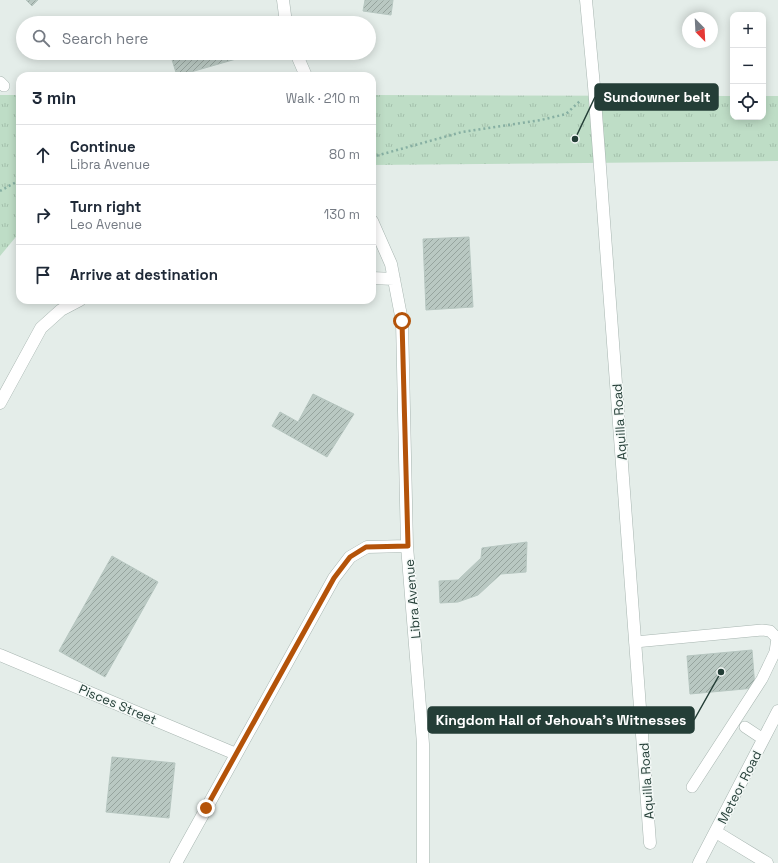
<!DOCTYPE html>
<meta charset="utf-8">
<style>
:root{--surface:#fff;--page:#f6f6f7;--text:#1f2937;--muted:#747a83;--line:#e0e1e3}
body{margin:0;font-family:"Space Grotesk",sans-serif;background:var(--page);color:var(--text)}
.controls{position:absolute;right:12px;top:12px;display:grid;overflow:hidden;border-radius:8px;box-shadow:0 2px 10px #0003}
.controls button{width:36px;height:36px;display:grid;place-items:center;padding:0;border:0;border-bottom:1px solid var(--line);background:var(--surface);color:var(--text);font:20px sans-serif}
.compass{position:absolute;left:682px;top:12px;width:36px;height:36px;border-radius:50%;background:var(--surface);box-shadow:0 2px 10px #0003;rotate:156deg}
.stop{position:absolute;width:12px;height:12px;margin:-9px;border:3px solid #b45309;border-radius:50%;background:#fff}
.stop.end{background:#b45309;border-color:#fff;box-shadow:0 1px 4px #0008}
.list{margin:0;padding:0;list-style:none}
h2{display:flex;justify-content:space-between;align-items:center;height:52px;margin:0;padding:0 16px;font-size:17px}
h2 small{font-size:13px;font-weight:400;color:var(--muted)}
.list li{display:grid;grid-template-columns:26px 1fr auto;gap:12px;align-items:center;box-sizing:border-box;height:60px;padding:0 16px;border-top:1px solid var(--line)}
.list b{display:block;font-size:15px;white-space:nowrap}
.list p{margin:0;font-size:13px;white-space:nowrap;color:var(--muted)}
.list em{font-size:13px;font-style:normal;color:var(--muted)}
.icon{flex:none;width:22px;height:22px;fill:none;stroke:currentColor;stroke-width:2;stroke-linecap:round;stroke-linejoin:round}
.map{position:relative;flex:none;width:778px;height:863px;overflow:hidden}
.search{position:absolute;background:var(--surface);box-shadow:0 2px 10px #0003;left:16px;top:16px;width:360px;height:44px;display:flex;align-items:center;gap:10px;box-sizing:border-box;padding:0 14px;border-radius:22px;color:var(--muted);font-size:15px}
.panel{position:absolute;background:var(--surface);box-shadow:0 2px 10px #0003;left:16px;top:72px;width:360px;height:232px;border-radius:12px}
.map>svg:first-child{display:block}
</style>
<div class="map">
<svg width="778" height="863" viewBox="0 0 778 863">
<defs>
<pattern id="grass-tufts" width="24" height="20" patternUnits="userSpaceOnUse"><rect width="24" height="20" fill="#beddc6"/><path d="M3 7l-1-3M5 7V3M7 7l1-3M15 17l-1-3M17 17v-4M19 17l1-3" fill="none" stroke="#a3bfab"/></pattern>
<pattern id="building-hatch" width="6" height="6" patternUnits="userSpaceOnUse"><rect width="6" height="6" fill="#b9c8c2"/><path d="M-1 1l2-2M0 6l6-6M5 7l2-2" fill="none" stroke="#96a49e"/></pattern>
</defs>
<rect width="100%" height="100%" fill="#e4ede9"/>
<path fill="url(#grass-tufts)" d="M 0,95 L 20,95 L 20,232 L 0,256 Z
M 372,95 L 733,96 L 733,117 L 763,117 L 763,96 L 778,96 L 778,161 L 372,165 Z"/>
<path fill="url(#building-hatch)" stroke="#b6c6c0" d="M 26,0 L 38,0 L 32,6 Z
M 365,0 L 393,0 L 391,15 L 363,11 Z
M 170,53 L 235,53 L 236,59 L 177,76 Z
M 469,237 L 473,307 L 426,310 L 423,239 Z
M 313,394 L 354,414 L 327,457 L 272,426 L 280,412 L 298,422 Z
M 527,542 L 526,572 L 501,574 L 478,595 L 458,602 L 440,603 L 439,581 L 458,580 L 481,558 L 482,548 Z
M 112,556 L 158,582 L 105,677 L 59,651 Z
M 752,650 L 755,688 L 690,694 L 687,656 Z
M 112,757 L 175,763 L 169,818 L 106,812 Z"/>
<g fill="none" stroke-linecap="round" stroke-linejoin="round">
<defs>
<path id="lane" d="M 0,82 L 4,86
M 635,642 L 762,630 L 770,631 L 777,638 L 775,652 L 762,679 L 692,787
M 745,727 L 763,739"/>
<path id="street" d="M 283,0 L 286,23
M 586,0 L 594,86 L 650,843
M 296,53 L 306,76
M 372,221 L 391,264 L 402,321 L 407,546 L 423,744 L 423,863
M 372,278 L 394,279
M 0,403 L 41,328 L 61,310 L 80,300
M 0,655 L 236,754
M 716,832 L 767,863
M 176,863 L 334,578 L 350,557 L 367,547 L 407,546
M 699,863 L 778,711"/>
</defs>
<use href="#lane" stroke="#a7b5b0" stroke-width="12"/>
<use href="#street" stroke="#a7b5b0" stroke-width="13"/>
<path stroke="#86afa2" stroke-width="2.5" stroke-dasharray="2 3" stroke-linecap="butt" d="M 372,157 L 462,132 L 541,120 L 566,114 L 580,101
M 0,191 L 20,180"/>
<use href="#lane" stroke="#fff" stroke-width="11"/>
<use href="#street" stroke="#fff" stroke-width="12"/>
</g>
<g fill="none" stroke-linecap="round" stroke-linejoin="round">
<path stroke="#b45309" stroke-width="5" d="M 206,808 L 334,578 L 350,557 L 366,547 L 408,546 L 402,321"/>
</g>
<g text-anchor="middle" stroke-width="3" stroke-linejoin="round" paint-order="stroke">
<g font-size="13" fill="#243e37" stroke="#f4f9f7">
<text transform="translate(619 422) rotate(-94)" y="5">Aquilla Road</text>
<text transform="translate(412 599) rotate(-95)" y="5">Libra Avenue</text>
<text transform="translate(118 704) rotate(23)" y="5">Pisces Street</text>
<text transform="translate(646 781) rotate(-94)" y="5">Aquilla Road</text>
<text transform="translate(739 787) rotate(-63)" y="5">Meteor Road</text>
</g>
</g>
<path fill="none" stroke="#243e37" stroke-width="1.5" d="M575 139L595 97M721 672L694 720"/>
<g fill="#243e37" stroke="#f4f9f7" stroke-width="1.5">
<circle cx="575" cy="139" r="4"/>
<circle cx="721" cy="672" r="4"/>
</g>
<g fill="#243e37" stroke="#243e37" stroke-width="1.5">
<rect x="595" y="84" width="123" height="26" rx="4"/>
<rect x="428" y="707" width="266" height="26" rx="4"/>
</g>
<g font-size="14" text-anchor="middle" font-weight="bold" fill="#fff">
<text x="657" y="102">Sundowner belt</text>
<text x="561" y="725">Kingdom Hall of Jehovah's Witnesses</text>
</g>
</svg>
<div class="controls">
<button>+</button>
<button>−</button>
<button><svg class="icon" aria-label="locate" viewBox="0 0 24 24"><circle cx="12" cy="12" r="6"/><path d="M12 2v4M12 18v4M2 12h4M18 12h4"/></svg></button>
</div>
<svg class="compass" viewBox="-18 -18 36 36"><path d="M0-13l5 13h-10z" fill="#e53935"/><path d="M0 13l5-13h-10z" fill="#747a83"/></svg>
<div class="stop" style="left:402px;top:321px"></div>
<div class="stop end" style="left:206px;top:808px"></div>
<div class="search"><svg class="icon" aria-label="search" viewBox="0 0 24 24"><circle cx="10" cy="10" r="6"/><path d="M15 15l6 6"/></svg>Search here</div>
<section class="panel">
<h2>3 min<small>Walk · 210 m</small></h2>
<ul class="list">
<li><svg class="icon" aria-label="ahead" viewBox="0 0 24 24"><path d="M12 20V5M6 11l6-6 6 6"/></svg><div><b>Continue</b><p>Libra Avenue</p></div><em>80 m</em></li>
<li><svg class="icon" aria-label="right" viewBox="0 0 24 24"><path d="M7 20v-9h11M14 6l5 5-5 5"/></svg><div><b>Turn right</b><p>Leo Avenue</p></div><em>130 m</em></li>
<li><svg class="icon" aria-label="arrive" viewBox="0 0 24 24"><path d="M6 21V4h12l-3 4 3 4H6"/></svg><div><b>Arrive at destination</b></div></li>
</ul>
</section>
</div>
